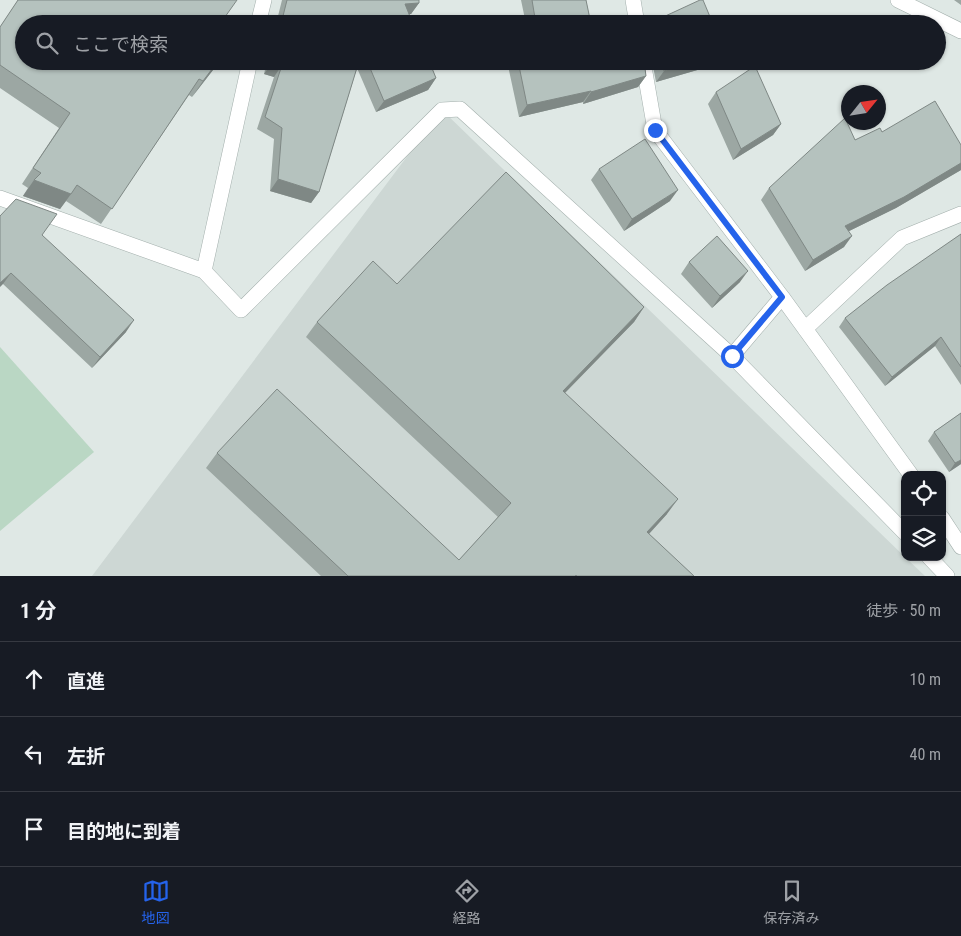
<!DOCTYPE html>
<html lang="ja">
<meta charset="utf-8">
<style>
:root{--surface:#171b24;--page:#20242c;--text:#f1f3f6;--muted:#9ea1a6;--line:#363941;--accent:#2563eb}
body{margin:0;font-family:"Roboto Condensed","Noto Sans JP",sans-serif;background:var(--page);color:var(--text)}
.controls{position:absolute;right:15px;bottom:15px;display:grid;overflow:hidden;border-radius:10px;box-shadow:0 1px 4px #0004}
.controls button{width:45px;height:45px;display:grid;place-items:center;padding:0;border:0;border-bottom:1px solid var(--line);background:var(--surface);color:var(--text);font:25px sans-serif}
.compass{position:absolute;left:841px;top:85px;width:45px;height:45px;border-radius:50%;background:var(--surface);box-shadow:0 1px 4px #0004;rotate:60deg}
.stop{position:absolute;width:15px;height:15px;margin:-11px;border:4px solid #2563eb;border-radius:50%;background:#fff}
.stop.end{background:#2563eb;border-color:#fff;box-shadow:0 1px 5px #0008}
.list{margin:0;padding:0;list-style:none}
h2{display:flex;justify-content:space-between;align-items:center;height:65px;margin:0;padding:0 20px;font-size:21px}
h2 small{font-size:16px;font-weight:400;color:var(--muted)}
.list li{display:grid;grid-template-columns:32px 1fr auto;gap:15px;align-items:center;box-sizing:border-box;height:75px;padding:0 20px;border-top:1px solid var(--line)}
.list b{display:block;font-size:19px;white-space:nowrap}
.list em{font-size:16px;font-style:normal;color:var(--muted)}
.icon{flex:none;width:28px;height:28px;fill:none;stroke:currentColor;stroke-width:2;stroke-linecap:round;stroke-linejoin:round}
.map{position:relative;flex:none;width:961px;height:576px;overflow:hidden}
.search{position:absolute;background:var(--surface);box-shadow:0 1px 4px #0004;left:15px;right:15px;top:15px;height:55px;display:flex;align-items:center;gap:12px;box-sizing:border-box;padding:0 18px;border-radius:28px;color:var(--muted);font-size:19px}
.sheet{height:290px;background:var(--surface)}
nav{display:flex;justify-content:space-around;align-items:center;box-sizing:border-box;height:70px;border-top:1px solid var(--line);background:var(--surface);font-size:14px;color:var(--muted)}
nav a{display:grid;justify-items:center;gap:2px}
nav .on{color:var(--accent)}
.map>svg:first-child{display:block}
</style>
<div class="map">
<svg width="961" height="576" viewBox="0 0 961 576">
<rect width="100%" height="100%" fill="#dfe8e5"/>
<path fill="#cdd7d4" d="M 442,110 L 905,557 L 925,576 L 92,576 Z"/>
<path fill="#bad7c4" d="M 0,347 L 94,452 L 0,531 Z"/>
<g fill="none" stroke-linecap="round" stroke-linejoin="round">
<defs>
<path id="minor" d="M 633,0 L 637,24
M 898,0 L 961,31
M 258,24 L 264,0
M 643,61 L 655,130 L 782,297 L 911,475
M 0,198 L 204,271 L 241,310 L 442,110 L 460,109 L 732,356 L 782,297
M 204,271 L 250,61
M 805,329 L 902,238 L 961,214
M 732,356 L 905,533
M 942,518 L 961,547
M 929,557 L 947,576"/>
</defs>
<use href="#minor" stroke="#a3afac" stroke-width="16"/>
<use href="#minor" stroke="#fff" stroke-width="15"/>
</g>
<path fill="#9ca7a3" d="M 18,0 L 238,0 L 24,24 L 213,70 L 192,97 L 189,95 L 101,224 L 66,201 L 60,209 L 23,196 L 28,188 L 22,184 L 59,128 L 0,88 L 0,27 Z
M 282,0 L 419,0 L 419,3 L 411,14 L 409,14 L 413,24 L 276,24 Z
M 521,0 L 586,0 L 591,24 L 526,24 Z
M 954,0 L 961,0 L 961,5 Z
M 267,61 L 429,61 L 436,78 L 428,90 L 376,112 L 357,68 L 319,192 L 311,203 L 270,191 L 274,139 L 257,129 L 274,77 L 264,74 Z
M 507,61 L 644,61 L 646,76 L 638,87 L 583,104 L 583,102 L 519,117 Z
M 652,61 L 720,61 L 718,64 L 656,82 Z
M 716,92 L 781,124 L 773,135 L 733,160 L 708,104 Z
M 882,132 L 961,145 L 961,170 L 896,208 L 849,231 L 844,247 L 805,271 L 761,200 L 769,188 L 855,140 Z
M 599,169 L 670,201 L 624,231 L 591,180 Z
M 0,216 L 42,235 L 126,332 L 92,368 L 3,284 Z
M 961,234 L 961,385 L 935,346 L 885,386 L 839,327 L 845,318 Z
M 689,262 L 740,282 L 712,308 L 681,274 Z
M 397,284 L 644,307 L 634,322 L 565,393 L 667,514 L 649,534 L 694,576 L 321,576 L 206,468 L 217,453 L 459,560 L 498,517 L 306,337 L 317,322 Z
M 961,413 L 961,464 L 949,472 L 928,441 L 934,432 Z"/>
<path fill="#7f8885" d="M 419,3 L 411,14 L 397,15 L 405,4 Z
M 218,61 L 213,70 L 192,97 L 203,81 Z
M 696,61 L 720,61 L 718,64 L 656,82 L 664,71 Z
M 272,63 L 282,65 L 274,77 L 264,74 Z
M 646,76 L 638,87 L 583,104 L 591,92 Z
M 436,78 L 428,90 L 376,112 L 384,101 Z
M 591,91 L 583,102 L 519,117 L 527,105 Z
M 781,124 L 773,135 L 733,160 L 741,149 Z
M 961,163 L 961,170 L 896,208 L 837,237 L 845,226 Z
M 278,179 L 319,192 L 311,203 L 270,191 Z
M 34,180 L 71,194 L 60,209 L 23,196 Z
M 678,190 L 670,201 L 624,231 L 632,219 Z
M 852,236 L 844,247 L 805,271 L 813,260 Z
M 748,271 L 740,282 L 712,308 L 720,296 Z
M 11,273 L 3,284 L 0,287 L 0,283 Z
M 644,307 L 634,322 L 552,406 L 563,391 Z
M 134,320 L 126,332 L 92,368 L 100,357 Z
M 941,337 L 935,346 L 885,386 L 892,377 Z
M 961,460 L 961,464 L 949,472 L 955,463 Z
M 678,499 L 667,514 L 636,548 L 647,532 Z"/>
<path fill="#b5c2be" stroke="#7f8885" d="M 18,0 L 237,0 L 220,24 L 24,24 L 24,61 L 218,61 L 203,81 L 199,79 L 112,209 L 77,185 L 71,194 L 34,180 L 41,173 L 33,168 L 70,113 L 0,65 L 0,27 Z
M 287,0 L 419,0 L 419,3 L 405,4 L 413,24 L 281,24 Z
M 532,0 L 586,0 L 591,24 L 536,24 Z
M 700,0 L 703,0 L 713,24 L 648,24 Z
M 618,19 L 619,24 L 602,24 Z
M 272,61 L 359,61 L 319,192 L 278,179 L 282,128 L 265,117 L 282,65 L 272,63 Z
M 367,61 L 429,61 L 436,78 L 384,101 Z
M 518,61 L 644,61 L 646,76 L 591,92 L 591,91 L 527,105 Z
M 662,61 L 696,61 L 664,71 Z
M 755,66 L 781,124 L 741,149 L 716,92 Z
M 935,101 L 961,145 L 961,163 L 904,197 L 845,226 L 852,236 L 813,260 L 769,188 L 845,118 L 855,140 L 880,128 L 882,132 Z
M 645,139 L 678,190 L 632,219 L 599,169 Z
M 506,172 L 644,307 L 563,391 L 678,499 L 647,532 L 694,576 L 577,576 L 576,575 L 575,576 L 348,576 L 217,453 L 277,389 L 459,560 L 511,503 L 317,322 L 373,261 L 397,284 Z
M 16,199 L 57,214 L 42,235 L 134,320 L 100,357 L 11,273 L 0,283 L 0,216 Z
M 961,234 L 961,367 L 941,337 L 892,377 L 845,318 L 887,285 Z
M 717,236 L 748,271 L 720,296 L 689,262 Z
M 961,413 L 961,460 L 955,463 L 934,432 Z"/>
<g fill="none" stroke-linecap="round" stroke-linejoin="round">
<path stroke="#2563eb" stroke-width="6" d="M 655,130 L 782,297 L 732,356"/>
</g>
</svg>
<div class="controls">
<button><svg class="icon" aria-label="locate" viewBox="0 0 24 24"><circle cx="12" cy="12" r="6"/><path d="M12 2v4M12 18v4M2 12h4M18 12h4"/></svg></button>
<button><svg class="icon" aria-label="layers" viewBox="0 0 24 24"><path d="M12 4l9 5-9 5-9-5zM3 14l9 5 9-5"/></svg></button>
</div>
<svg class="compass" viewBox="-18 -18 36 36"><path d="M0-13l5 13h-10z" fill="#e53935"/><path d="M0 13l5-13h-10z" fill="#9ea1a6"/></svg>
<div class="stop" style="left:732px;top:356px"></div>
<div class="stop end" style="left:655px;top:130px"></div>
<div class="search"><svg class="icon" aria-label="search" viewBox="0 0 24 24"><circle cx="10" cy="10" r="6"/><path d="M15 15l6 6"/></svg>ここで検索</div>
</div>
<section class="sheet">
<h2>1 分<small>徒歩 · 50 m</small></h2>
<ul class="list">
<li><svg class="icon" aria-label="ahead" viewBox="0 0 24 24"><path d="M12 20V5M6 11l6-6 6 6"/></svg><div><b>直進</b></div><em>10 m</em></li>
<li><svg class="icon" aria-label="left" viewBox="0 0 24 24"><path d="M17 20v-9H6M10 6l-5 5 5 5"/></svg><div><b>左折</b></div><em>40 m</em></li>
<li><svg class="icon" aria-label="arrive" viewBox="0 0 24 24"><path d="M6 21V4h12l-3 4 3 4H6"/></svg><div><b>目的地に到着</b></div></li>
</ul>
</section>
<nav>
<a class="on"><svg class="icon" aria-label="map" viewBox="0 0 24 24"><path d="M3 6l6-2 6 2 6-2v14l-6 2-6-2-6 2zM9 4v14M15 6v14"/></svg>地図</a>
<a><svg class="icon" aria-label="directions" viewBox="0 0 24 24"><path d="M12 3l9 9-9 9-9-9zM9 14v-3h6M13 9l2 2-2 2"/></svg>経路</a>
<a><svg class="icon" aria-label="saved" viewBox="0 0 24 24"><path d="M7 4h10v16l-5-4-5 4z"/></svg>保存済み</a>
</nav>
